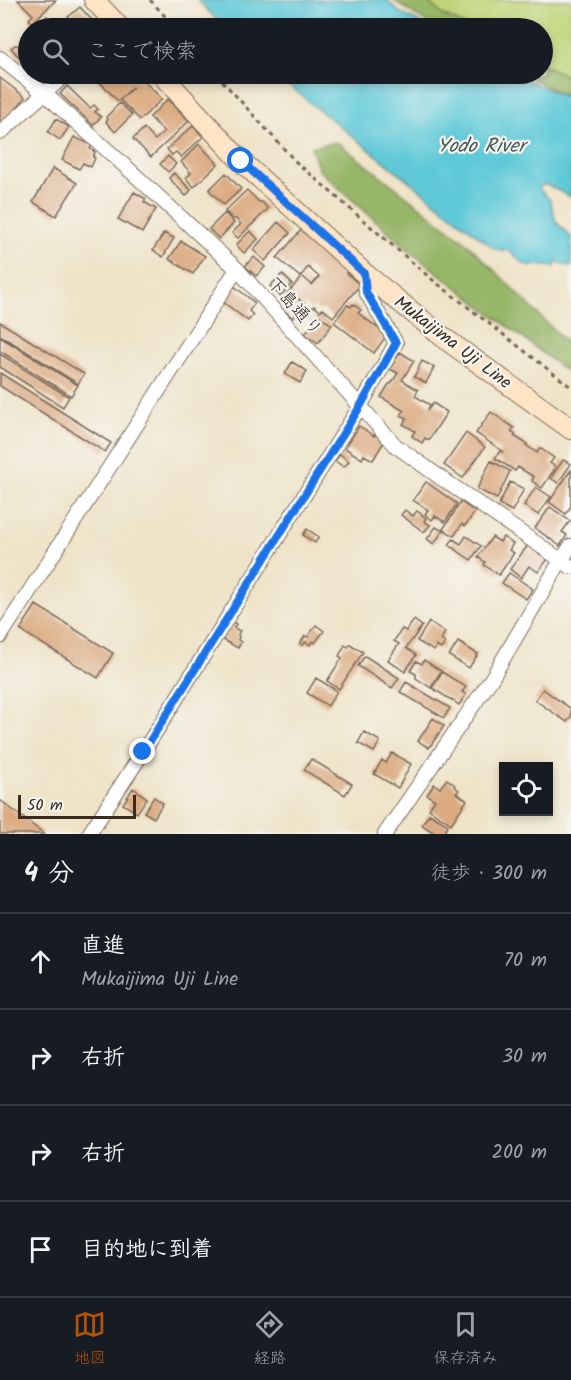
<!DOCTYPE html>
<html lang="ja">
<meta charset="utf-8">
<style>
:root{--surface:#171b24;--page:#242831;--text:#f1f3f6;--muted:#9ea1a6;--line:#363941;--accent:#b45309}
body{margin:0;font-family:Kalam,"Klee One",sans-serif;background:var(--page);color:var(--text)}
.controls{position:absolute;right:18px;bottom:18px;display:grid;overflow:hidden;border-radius:0px;box-shadow:0 3px 9px #0003}
.controls button{width:54px;height:54px;display:grid;place-items:center;padding:0;border:0;border-bottom:2px solid var(--line);background:var(--surface);color:var(--text);font:30px sans-serif}
.scale{position:absolute;left:18px;bottom:15px;width:118px;box-sizing:border-box;padding-left:6px;border:3px solid #3b2a1e;border-top:0;font-size:16px;line-height:21px;white-space:nowrap;color:#3b2a1e;-webkit-text-stroke:4px #f6f6f2;paint-order:stroke}
.stop{position:absolute;width:18px;height:18px;margin:-14px;border:4px solid #1a73e8;border-radius:50%;background:#fff}
.stop.end{background:#1a73e8;border-color:#fff;box-shadow:0 2px 6px #0008}
.list{margin:0;padding:0;list-style:none}
h2{display:flex;justify-content:space-between;align-items:center;height:78px;margin:0;padding:0 24px;font-size:26px}
h2 small{font-size:20px;font-weight:400;color:var(--muted)}
.list li{display:grid;grid-template-columns:39px 1fr auto;gap:18px;align-items:center;box-sizing:border-box;height:96px;padding:0 24px;border-top:2px solid var(--line)}
.list b{display:block;font-size:22px;white-space:nowrap}
.list p{margin:0;font-size:20px;white-space:nowrap;color:var(--muted)}
.list em{font-size:20px;font-style:normal;color:var(--muted)}
.icon{flex:none;width:33px;height:33px;fill:none;stroke:currentColor;stroke-width:2;stroke-linecap:round;stroke-linejoin:round}
.map{position:relative;flex:none;width:571px;height:834px;overflow:hidden}
.search{position:absolute;background:var(--surface);box-shadow:0 3px 9px #0003;left:18px;right:18px;top:18px;height:66px;display:flex;align-items:center;gap:15px;box-sizing:border-box;padding:0 21px;border-radius:33px;color:var(--muted);font-size:22px}
.sheet{height:462px;background:var(--surface)}
nav{display:flex;justify-content:space-around;align-items:center;box-sizing:border-box;height:84px;border-top:2px solid var(--line);background:var(--surface);font-size:16px;color:var(--muted)}
nav a{display:grid;justify-items:center;gap:3px}
nav .on{color:var(--accent)}
.map>svg:first-child{display:block}
</style>
<div class="map">
<svg width="571" height="834" viewBox="0 0 571 834">
<rect width="100%" height="100%" fill="#f6f6f2"/>
<filter id="ink" filterUnits="userSpaceOnUse"><feTurbulence type="fractalNoise" baseFrequency=".0167" numOctaves="2"/><feDisplacementMap in="SourceGraphic" scale="12" xChannelSelector="R" yChannelSelector="G"/><feConvolveMatrix kernelMatrix="1 2 1 2 8 2 1 2 1" color-interpolation-filters="sRGB"/></filter>
<filter id="wash" filterUnits="userSpaceOnUse"><feTurbulence type="fractalNoise" baseFrequency=".008" numOctaves="4" result="noise"/><feDisplacementMap in="SourceGraphic" scale="24" xChannelSelector="R" yChannelSelector="G"/><feGaussianBlur stdDeviation="1.35" result="paint"/><feColorMatrix in="noise" values="0 0 0 0 0 0 0 0 0 0 0 0 0 0 0 0 0 1.4 0 .05"/><feComposite in="paint" operator="in"/></filter>
<g filter="url(#wash)">
<rect width="100%" height="100%" fill="#efe3c8"/>
<path fill="#bed477" stroke="#7c7f4a" stroke-width="1.5" d="M 426,0 L 571,0 L 571,78 L 543,65 L 542,28 L 470,28 L 443,15 Z"/>
<path fill="#96b668" stroke="#687043" stroke-width="1.5" d="M 393,0 L 426,0 L 443,15 L 470,28 L 435,28 Z
M 543,65 L 571,78 L 571,97 L 557,92 L 524,74 L 542,74 Z
M 337,142 L 467,243 L 571,347 L 571,375 L 412,253 L 319,170 L 311,147 Z"/>
<path fill="#5ec9d8" stroke="#4c7a7b" stroke-width="1.5" d="M 198,0 L 387,0 L 399,12 L 429,28 L 224,28 Z
M 274,74 L 512,74 L 571,99 L 571,197 L 545,184 L 541,186 L 539,189 L 550,200 L 556,222 L 571,237 L 571,267 L 556,261 L 555,267 L 535,265 L 530,267 L 523,263 L 509,251 L 495,249 Z"/>
<g id="blocks">
<path fill="#dcab82" d="M 18,0 L 56,0 L 32,23 L 29,19 L 33,15 Z
M 80,7 L 99,28 L 65,28 L 61,23 Z
M 47,16 L 55,25 L 51,28 L 41,28 L 38,25 Z
M 15,45 L 23,46 L 28,52 L 28,67 L 11,48 Z
M 92,74 L 131,74 L 139,82 L 142,79 L 162,99 L 140,120 L 120,100 L 133,87 L 118,101 Z
M 0,78 L 25,97 L 11,117 L 9,116 L 3,123 L 0,121 Z
M 67,86 L 90,108 L 94,105 L 98,109 L 95,112 L 101,117 L 93,125 L 60,94 Z
M 168,99 L 189,121 L 151,157 L 133,139 L 144,128 L 155,140 L 164,132 L 150,117 Z
M 120,103 L 132,115 L 115,132 L 106,122 L 108,119 L 106,117 Z
M 56,119 L 69,127 L 60,140 L 48,132 Z
M 193,126 L 203,137 L 181,157 L 176,152 L 172,155 L 167,149 Z
M 74,137 L 92,145 L 90,149 L 95,152 L 93,157 L 95,158 L 91,167 L 83,163 L 79,169 L 62,160 Z
M 199,144 L 218,164 L 194,187 L 186,178 L 191,173 L 181,162 Z
M 168,156 L 176,164 L 168,172 L 160,164 Z
M 53,168 L 77,183 L 56,216 L 33,202 Z
M 174,173 L 191,190 L 186,196 L 169,178 Z
M 226,173 L 241,189 L 224,205 L 209,190 Z
M 247,190 L 259,202 L 262,202 L 268,209 L 238,238 L 232,233 L 241,224 L 236,219 L 233,219 L 225,211 Z
M 134,192 L 146,199 L 144,202 L 156,209 L 142,233 L 118,219 Z
M 225,213 L 234,223 L 219,239 L 209,229 Z
M 278,222 L 290,233 L 265,261 L 253,250 Z
M 301,230 L 349,270 L 346,273 L 360,285 L 333,317 L 323,309 L 320,311 L 314,306 L 311,309 L 295,296 L 305,305 L 293,318 L 278,305 L 302,276 L 312,285 L 319,277 L 308,267 L 300,277 L 277,258 Z
M 250,231 L 258,239 L 244,253 L 236,245 Z
M 164,233 L 174,238 L 163,257 L 153,250 Z
M 181,241 L 205,256 L 193,274 L 169,259 Z
M 254,257 L 265,267 L 256,276 L 245,266 Z
M 282,274 L 292,284 L 280,296 L 270,286 Z
M 234,286 L 255,303 L 249,311 L 253,315 L 248,321 L 222,301 Z
M 353,304 L 361,310 L 358,313 L 387,335 L 374,353 L 334,322 L 347,305 L 351,307 Z
M 318,315 L 332,325 L 318,343 L 305,334 Z
M 0,322 L 84,374 L 78,384 L 0,335 Z
M 0,337 L 78,385 L 71,396 L 0,351 Z
M 400,352 L 414,361 L 402,380 L 418,390 L 415,396 L 430,405 L 427,411 L 433,403 L 447,412 L 429,440 L 425,438 L 422,443 L 412,436 L 415,431 L 403,424 L 407,418 L 401,415 L 404,411 L 381,397 L 389,384 L 391,384 L 398,373 L 390,369 Z
M 0,354 L 69,397 L 63,407 L 0,367 Z
M 422,361 L 434,367 L 426,383 L 414,377 Z
M 292,362 L 307,371 L 300,383 L 285,374 Z
M 0,373 L 111,443 L 105,452 L 0,386 Z
M 491,412 L 514,428 L 511,431 L 516,434 L 514,436 L 527,444 L 526,445 L 537,453 L 540,448 L 554,458 L 550,463 L 556,467 L 542,488 L 532,481 L 534,477 L 518,467 L 515,471 L 495,458 L 500,451 L 504,452 L 476,433 Z
M 359,426 L 374,436 L 376,434 L 385,440 L 373,460 L 364,455 L 362,459 L 345,448 Z
M 466,433 L 485,447 L 463,478 L 444,465 Z
M 340,454 L 349,461 L 344,467 L 335,461 Z
M 563,460 L 571,464 L 558,483 L 551,478 Z
M 491,461 L 510,471 L 497,499 L 477,489 Z
M 571,470 L 571,506 L 566,514 L 549,502 Z
M 426,482 L 457,504 L 445,522 L 435,516 L 432,520 L 425,514 L 428,510 L 413,500 Z
M 510,482 L 524,489 L 512,511 L 499,504 Z
M 536,487 L 551,497 L 538,515 L 524,505 Z
M 461,502 L 475,512 L 465,526 L 462,524 L 454,536 L 443,529 Z
M 550,507 L 570,521 L 562,532 L 567,535 L 560,546 L 535,528 Z
M 405,510 L 413,516 L 417,511 L 426,518 L 424,521 L 430,525 L 424,532 L 401,515 Z
M 436,527 L 443,531 L 434,544 L 427,539 Z
M 307,529 L 319,537 L 315,543 L 303,535 Z
M 466,536 L 481,546 L 471,560 L 449,545 L 453,539 L 461,544 Z
M 492,537 L 500,542 L 503,537 L 513,544 L 509,550 L 514,553 L 499,575 L 484,565 L 485,562 L 478,557 Z
M 528,545 L 548,559 L 538,572 L 529,566 L 521,578 L 510,569 Z
M 509,573 L 533,589 L 526,599 L 502,583 Z
M 36,605 L 113,653 L 98,678 L 20,630 Z
M 414,620 L 422,626 L 406,648 L 416,655 L 405,672 L 388,660 L 399,644 L 394,641 L 402,629 L 406,631 Z
M 230,621 L 236,624 L 234,628 L 240,631 L 238,635 L 239,637 L 238,640 L 241,642 L 238,648 L 221,639 Z
M 429,622 L 445,632 L 441,640 L 445,643 L 441,649 L 436,646 L 434,651 L 417,641 Z
M 316,625 L 324,631 L 315,643 L 312,641 L 310,645 L 305,642 L 303,646 L 300,644 L 305,636 L 308,637 Z
M 458,642 L 478,654 L 469,668 L 449,656 Z
M 350,644 L 363,652 L 339,689 L 327,681 L 342,658 L 339,656 L 345,645 L 348,647 Z
M 365,656 L 399,678 L 392,688 L 358,666 Z
M 424,660 L 441,671 L 431,688 L 416,678 L 416,674 L 410,671 L 416,661 L 422,664 Z
M 442,672 L 466,687 L 462,692 L 466,694 L 459,705 L 432,688 Z
M 316,678 L 337,691 L 328,706 L 307,693 Z
M 406,682 L 450,708 L 444,718 L 400,692 Z
M 543,689 L 571,709 L 571,717 L 567,722 L 535,700 Z
M 433,718 L 444,726 L 429,748 L 418,741 Z
M 364,732 L 380,741 L 374,752 L 358,743 Z
M 392,753 L 411,764 L 398,788 L 374,774 L 382,760 L 386,763 Z
M 311,759 L 352,784 L 345,795 L 304,770 Z
M 447,779 L 455,785 L 454,786 L 459,790 L 456,793 L 467,800 L 451,824 L 429,809 L 435,800 L 427,795 L 434,784 L 440,788 Z
M 133,788 L 147,798 L 137,813 L 123,804 Z
M 154,797 L 163,803 L 154,818 L 144,812 Z
M 0,800 L 44,834 L 0,834 Z
M 429,814 L 448,825 L 443,834 L 436,834 L 422,825 Z"/>
</g>
</g>
<g filter="url(#ink)">
<use href="#blocks" fill-opacity="0" stroke="#7a6b5a" stroke-width="1.5"/>
<g fill="none" stroke-linecap="round" stroke-linejoin="round">
<defs>
<path id="minor" d="M 0,58 L 45,94 L 136,176 L 237,269 L 396,446 L 441,478 L 571,567
M 0,133 L 66,74
M 0,637 L 237,269
M 89,834 L 143,752 L 361,405 L 396,343 L 366,292 L 364,273
M 385,834 L 492,678 L 561,560 L 571,546"/>
<path id="secondary" d="M 94,0 L 120,28
M 161,74 L 241,161 L 364,273 L 448,341 L 571,429"/>
</defs>
<use href="#minor" stroke="#7a6b5a" stroke-width="16"/>
<use href="#secondary" stroke="#7a6b5a" stroke-width="22"/>
<path stroke="#7a6b5a" stroke-width="3" stroke-dasharray="4.5 4.5" stroke-linecap="butt" d="M 150,0 L 176,28
M 216,74 L 295,161 L 429,277 L 571,387"/>
<use href="#minor" stroke="#fff" stroke-width="14"/>
<use href="#secondary" stroke="#ffe4c6" stroke-width="20"/>
</g>
</g>
<g fill="none" stroke-linecap="round" stroke-linejoin="round" filter="url(#ink)">
<path stroke="#1a73e8" stroke-width="8" d="M 143,752 L 361,405 L 396,343 L 366,292 L 364,273 L 241,161"/>
</g>
<g text-anchor="middle" stroke-width="4.5" stroke-linejoin="round" paint-order="stroke">
<g font-size="18" fill="#3b2a1e" stroke="#f6f6f2">
<text transform="translate(295 306) rotate(48)" y="6">下島通り</text>
<text transform="translate(453 342) rotate(37)" y="6">Mukaijima Uji Line</text>
</g>
<g font-size="20" font-style="italic" fill="#465a56" stroke="#f6f6f2">
<text x="481" y="152">Yodo River</text>
</g>
</g>
</svg>
<div class="controls">
<button><svg class="icon" aria-label="locate" viewBox="0 0 24 24"><circle cx="12" cy="12" r="6"/><path d="M12 2v4M12 18v4M2 12h4M18 12h4"/></svg></button>
</div>
<div class="scale">50 m</div>
<div class="stop" style="left:241px;top:161px"></div>
<div class="stop end" style="left:143px;top:752px"></div>
<div class="search"><svg class="icon" aria-label="search" viewBox="0 0 24 24"><circle cx="10" cy="10" r="6"/><path d="M15 15l6 6"/></svg>ここで検索</div>
</div>
<section class="sheet">
<h2>4 分<small>徒歩 · 300 m</small></h2>
<ul class="list">
<li><svg class="icon" aria-label="ahead" viewBox="0 0 24 24"><path d="M12 20V5M6 11l6-6 6 6"/></svg><div><b>直進</b><p>Mukaijima Uji Line</p></div><em>70 m</em></li>
<li><svg class="icon" aria-label="right" viewBox="0 0 24 24"><path d="M7 20v-9h11M14 6l5 5-5 5"/></svg><div><b>右折</b></div><em>30 m</em></li>
<li><svg class="icon" aria-label="right" viewBox="0 0 24 24"><path d="M7 20v-9h11M14 6l5 5-5 5"/></svg><div><b>右折</b></div><em>200 m</em></li>
<li><svg class="icon" aria-label="arrive" viewBox="0 0 24 24"><path d="M6 21V4h12l-3 4 3 4H6"/></svg><div><b>目的地に到着</b></div></li>
</ul>
</section>
<nav>
<a class="on"><svg class="icon" aria-label="map" viewBox="0 0 24 24"><path d="M3 6l6-2 6 2 6-2v14l-6 2-6-2-6 2zM9 4v14M15 6v14"/></svg>地図</a>
<a><svg class="icon" aria-label="directions" viewBox="0 0 24 24"><path d="M12 3l9 9-9 9-9-9zM9 14v-3h6M13 9l2 2-2 2"/></svg>経路</a>
<a><svg class="icon" aria-label="saved" viewBox="0 0 24 24"><path d="M7 4h10v16l-5-4-5 4z"/></svg>保存済み</a>
</nav>
